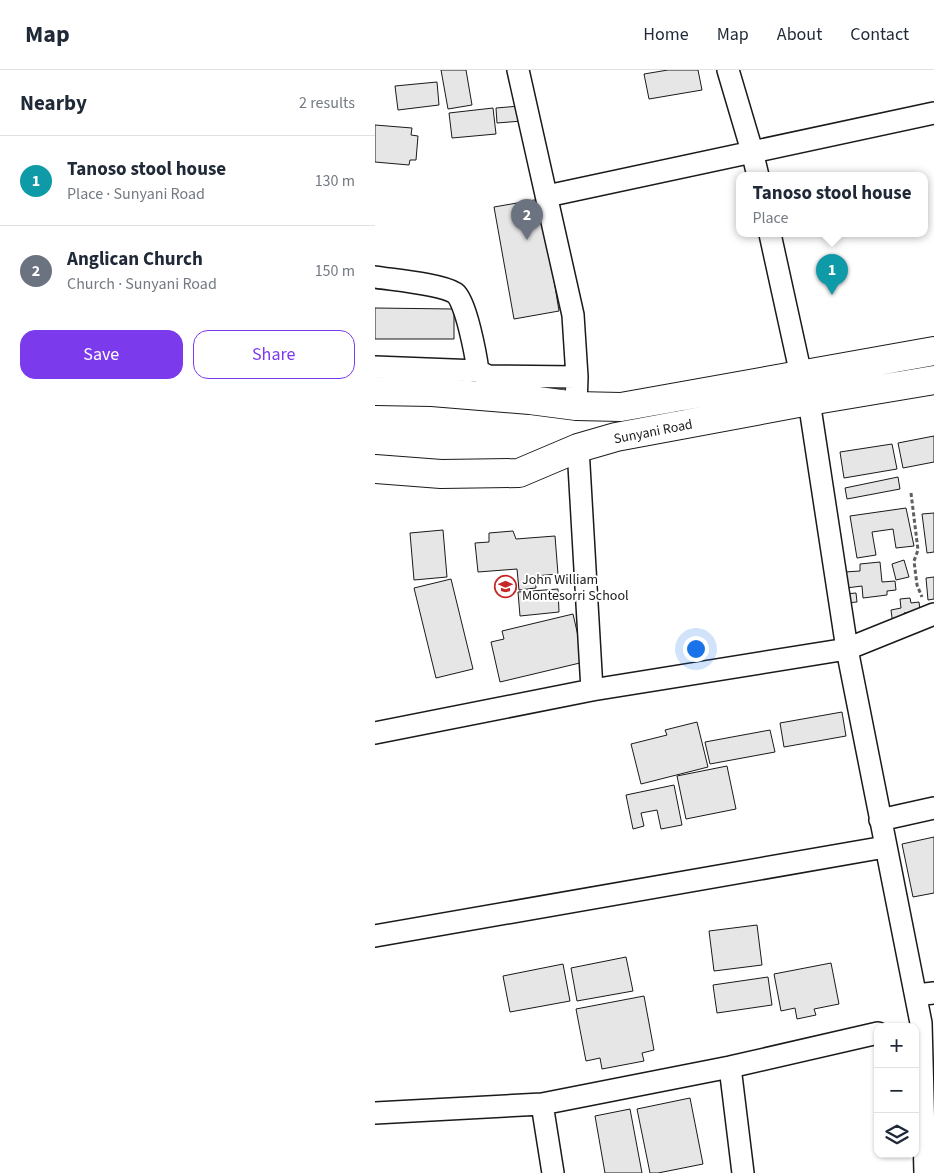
<!DOCTYPE html>
<meta charset="utf-8">
<style>
:root{--surface:#fff;--page:#f6f6f7;--text:#1f2937;--muted:#747a83;--line:#e0e1e3;--accent:#7c3aed}
body{margin:0;font-family:"Source Sans 3",sans-serif;background:var(--page);color:var(--text)}
.controls{position:absolute;right:15px;bottom:15px;display:grid;overflow:hidden;border-radius:10px;box-shadow:0 1px 4px #0004}
.controls button{width:45px;height:45px;display:grid;place-items:center;padding:0;border:0;border-bottom:1px solid var(--line);background:var(--surface);color:var(--text);font:25px sans-serif}
.you{position:absolute;left:320px;top:578px;width:18px;height:18px;margin:-12px;border:4px solid #fff;border-radius:50%;background:#1a73e8;box-shadow:0 0 0 8px #1a73e833}
.badge{display:grid;place-items:center;width:32px;height:32px;border-radius:50%;background:var(--accent);color:#fff;font-size:16px;font-weight:700}
.pin{position:absolute;translate:-50% -41px;filter:drop-shadow(0 1px 2px #0008)}
.pin::after{content:'';position:absolute;top:26px;width:18px;height:15px;background:inherit;clip-path:polygon(0 0,100% 0,50% 100%)}
.popup{position:absolute;left:361px;top:102px;width:192px;height:65px;box-sizing:border-box;display:grid;place-content:center;border-radius:10px;background:var(--surface);filter:drop-shadow(0 1px 4px #0005);font-size:16px;white-space:nowrap;color:var(--muted)}
.popup b{font-size:19px;color:var(--text)}
.popup::after{content:'';position:absolute;left:50%;top:100%;margin-left:-10px;border:10px solid transparent;border-top-color:var(--surface)}
.list{margin:0;padding:0;list-style:none}
h2{display:flex;justify-content:space-between;align-items:center;height:65px;margin:0;padding:0 20px;font-size:21px}
h2 small{font-size:16px;font-weight:400;color:var(--muted)}
.list li{display:grid;grid-template-columns:32px 1fr auto;gap:15px;align-items:center;box-sizing:border-box;height:90px;padding:0 20px;border-top:1px solid var(--line)}
.list b{display:block;font-size:19px;white-space:nowrap}
.list p{margin:0;font-size:16px;white-space:nowrap;color:var(--muted)}
.list em{font-size:16px;font-style:normal;color:var(--muted)}
.actions{display:flex;gap:10px;padding:15px 20px}
.actions a{flex:1;padding:11px 0;border:1px solid var(--accent);border-radius:15px;text-align:center;font-size:18px;color:var(--accent)}
.actions .main{background:var(--accent);color:#fff}
.icon{flex:none;width:28px;height:28px;fill:none;stroke:currentColor;stroke-width:2;stroke-linecap:round;stroke-linejoin:round}
.map{position:relative;flex:none;width:559px;height:1103px;overflow:hidden}
header{display:flex;align-items:center;gap:30px;box-sizing:border-box;height:70px;padding:0 25px;background:var(--surface);border-bottom:1px solid var(--line)}
header strong{font-size:24px}
nav{display:flex;gap:28px;margin-inline-start:auto;font-size:18px}
main{display:flex}
aside{flex:1;background:var(--surface)}
.map>svg:first-child{display:block}
</style>
<header>
<strong>Map</strong>
<nav><a>Home</a><a>Map</a><a>About</a><a>Contact</a></nav>
</header>
<main>
<aside>
<h2>Nearby<small>2 results</small></h2>
<ul class="list">
<li><span class="badge" style="background:#0f9aa8">1</span><div><b>Tanoso stool house</b><p>Place · Sunyani Road</p></div><em>130 m</em></li>
<li><span class="badge" style="background:#6b7280">2</span><div><b>Anglican Church</b><p>Church · Sunyani Road</p></div><em>150 m</em></li>
</ul>
<div class="actions"><a class="main">Save</a><a>Share</a></div>
</aside>
<div class="map">
<svg width="559" height="1103" viewBox="0 0 559 1103">
<rect width="100%" height="100%" fill="#fff"/>
<path fill="#e6e6e6" stroke="#1a1a1a" d="M 66,0 L 91,0 L 97,35 L 73,39 Z
M 293,0 L 323,0 L 327,20 L 274,29 L 269,4 Z
M 62,12 L 64,35 L 23,40 L 20,16 Z
M 145,36 L 147,51 L 122,53 L 121,38 Z
M 118,38 L 121,64 L 77,68 L 74,43 Z
M 0,55 L 37,58 L 36,65 L 43,66 L 41,90 L 35,90 L 34,95 L 0,92 Z
M 171,128 L 178,204 L 184,241 L 139,249 L 119,137 Z
M 0,238 L 79,239 L 79,269 L 0,269 Z
M 559,366 L 559,392 L 528,398 L 523,373 Z
M 517,374 L 522,399 L 469,408 L 465,382 Z
M 523,407 L 525,419 L 472,429 L 470,418 Z
M 531,438 L 539,476 L 521,478 L 518,459 L 497,462 L 501,485 L 482,488 L 475,446 Z
M 559,443 L 559,482 L 552,483 L 547,444 Z
M 68,460 L 72,507 L 39,510 L 35,463 Z
M 138,461 L 141,469 L 180,466 L 183,504 L 160,506 L 161,518 L 144,520 L 142,499 L 103,502 L 100,473 L 114,472 L 114,463 Z
M 529,490 L 534,507 L 521,510 L 517,494 Z
M 505,492 L 507,512 L 520,511 L 521,520 L 512,521 L 512,525 L 488,528 L 487,516 L 471,518 L 470,502 L 485,501 L 485,494 Z
M 559,507 L 559,529 L 553,530 L 551,508 Z
M 76,509 L 98,599 L 61,608 L 39,518 Z
M 183,519 L 184,542 L 145,546 L 143,522 Z
M 481,523 L 482,532 L 471,533 L 470,524 Z
M 535,528 L 536,533 L 544,532 L 545,540 L 529,543 L 531,553 L 518,555 L 516,540 L 526,538 L 525,529 Z
M 198,544 L 209,592 L 125,612 L 116,572 L 129,569 L 127,561 Z
M 467,642 L 471,666 L 409,677 L 405,653 Z
M 322,652 L 333,697 L 266,714 L 256,674 L 292,665 L 290,660 Z
M 395,660 L 400,682 L 335,694 L 330,672 Z
M 352,696 L 361,739 L 311,749 L 302,706 Z
M 299,715 L 307,755 L 286,759 L 282,740 L 266,743 L 269,756 L 258,759 L 251,725 Z
M 559,767 L 559,823 L 538,827 L 527,774 Z
M 382,855 L 387,895 L 339,901 L 334,861 Z
M 251,887 L 258,921 L 202,931 L 196,898 Z
M 456,893 L 464,934 L 439,939 L 441,945 L 422,949 L 420,938 L 406,941 L 399,904 Z
M 188,894 L 195,931 L 135,942 L 128,906 Z
M 393,907 L 397,935 L 342,943 L 338,915 Z
M 269,926 L 279,980 L 267,983 L 269,991 L 227,999 L 225,988 L 211,991 L 201,939 Z
M 315,1028 L 328,1094 L 283,1103 L 275,1103 L 262,1039 Z
M 255,1039 L 267,1103 L 230,1103 L 220,1046 Z"/>
<g fill="none" stroke-linecap="round" stroke-linejoin="round">
<defs>
<path id="minor" d="M 143,0 L 198,245 L 202,307 L 201,336
M 353,0 L 377,81 L 383,106
M 172,126 L 559,43
M 395,164 L 426,305
M 0,207 C 19,210 66,214 80,223 C 91,231 101,286 103,301 L 113,306 L 202,307
M 0,297 L 103,301
M 434,331 L 472,579 L 546,953 L 550,1103
M 203,378 L 217,620
M 0,663 L 217,620 L 472,579 L 559,544
M 505,750 L 559,738
M 0,866 L 510,777
M 541,925 L 559,923
M 355,997 L 368,1103
M 167,1034 L 178,1103
M 0,1043 L 167,1034 L 355,997 L 503,963"/>
<path id="major" d="M 0,321 L 57,322 L 155,330 L 201,336 L 246,337 L 559,281
M 0,399 L 66,404 L 144,403 L 203,378 L 241,367 L 434,331 L 559,310"/>
</defs>
<use href="#minor" stroke="#1a1a1a" stroke-width="24"/>
<use href="#major" stroke="#1a1a1a" stroke-width="30"/>
<path stroke="#5f5f5f" stroke-width="3" stroke-dasharray="4 2.5" stroke-linecap="butt" d="M 536,423 L 543,480 L 539,491 L 542,515 L 547,527"/>
<use href="#minor" stroke="#fff" stroke-width="21"/>
<use href="#major" stroke="#fff" stroke-width="28"/>
</g>
<defs>
<symbol id="school-ring" viewBox="-11 -11 22 22"><circle r="9.5" fill="#fff" stroke="#c62828" stroke-width="1.5"/><path d="M0-5L7-2L0 1L-7-2ZM-4 1L0 2.5L4 1V4Q0 6-4 4Z" fill="#c62828"/></symbol>
</defs>
<g fill-rule="evenodd">
<use href="#school-ring" x="118" y="504" width="25" height="25"/>
</g>
<g text-anchor="middle" stroke-width="4" stroke-linejoin="round" paint-order="stroke">
<g font-size="14" fill="#1a1a1a" stroke="#fff">
<text transform="translate(278 361) rotate(-11)" y="5">Sunyani Road</text>
</g>
<g font-size="14" fill="#1a1a1a" stroke="#fff" text-anchor="start">
<text x="147" y="514">John William<tspan x="147" dy="16">Montesorri School</tspan></text>
</g>
</g>
</svg>
<div class="controls">
<button>+</button>
<button>−</button>
<button><svg class="icon" aria-label="layers" viewBox="0 0 24 24"><path d="M12 4l9 5-9 5-9-5zM3 14l9 5 9-5"/></svg></button>
</div>
<div class="you"></div>
<div class="pin badge" style="left:457px;top:225px;background:#0f9aa8">1</div>
<div class="popup"><b>Tanoso stool house</b>Place</div>
<div class="pin badge" style="left:152px;top:170px;background:#6b7280">2</div>
</div>
</main>
